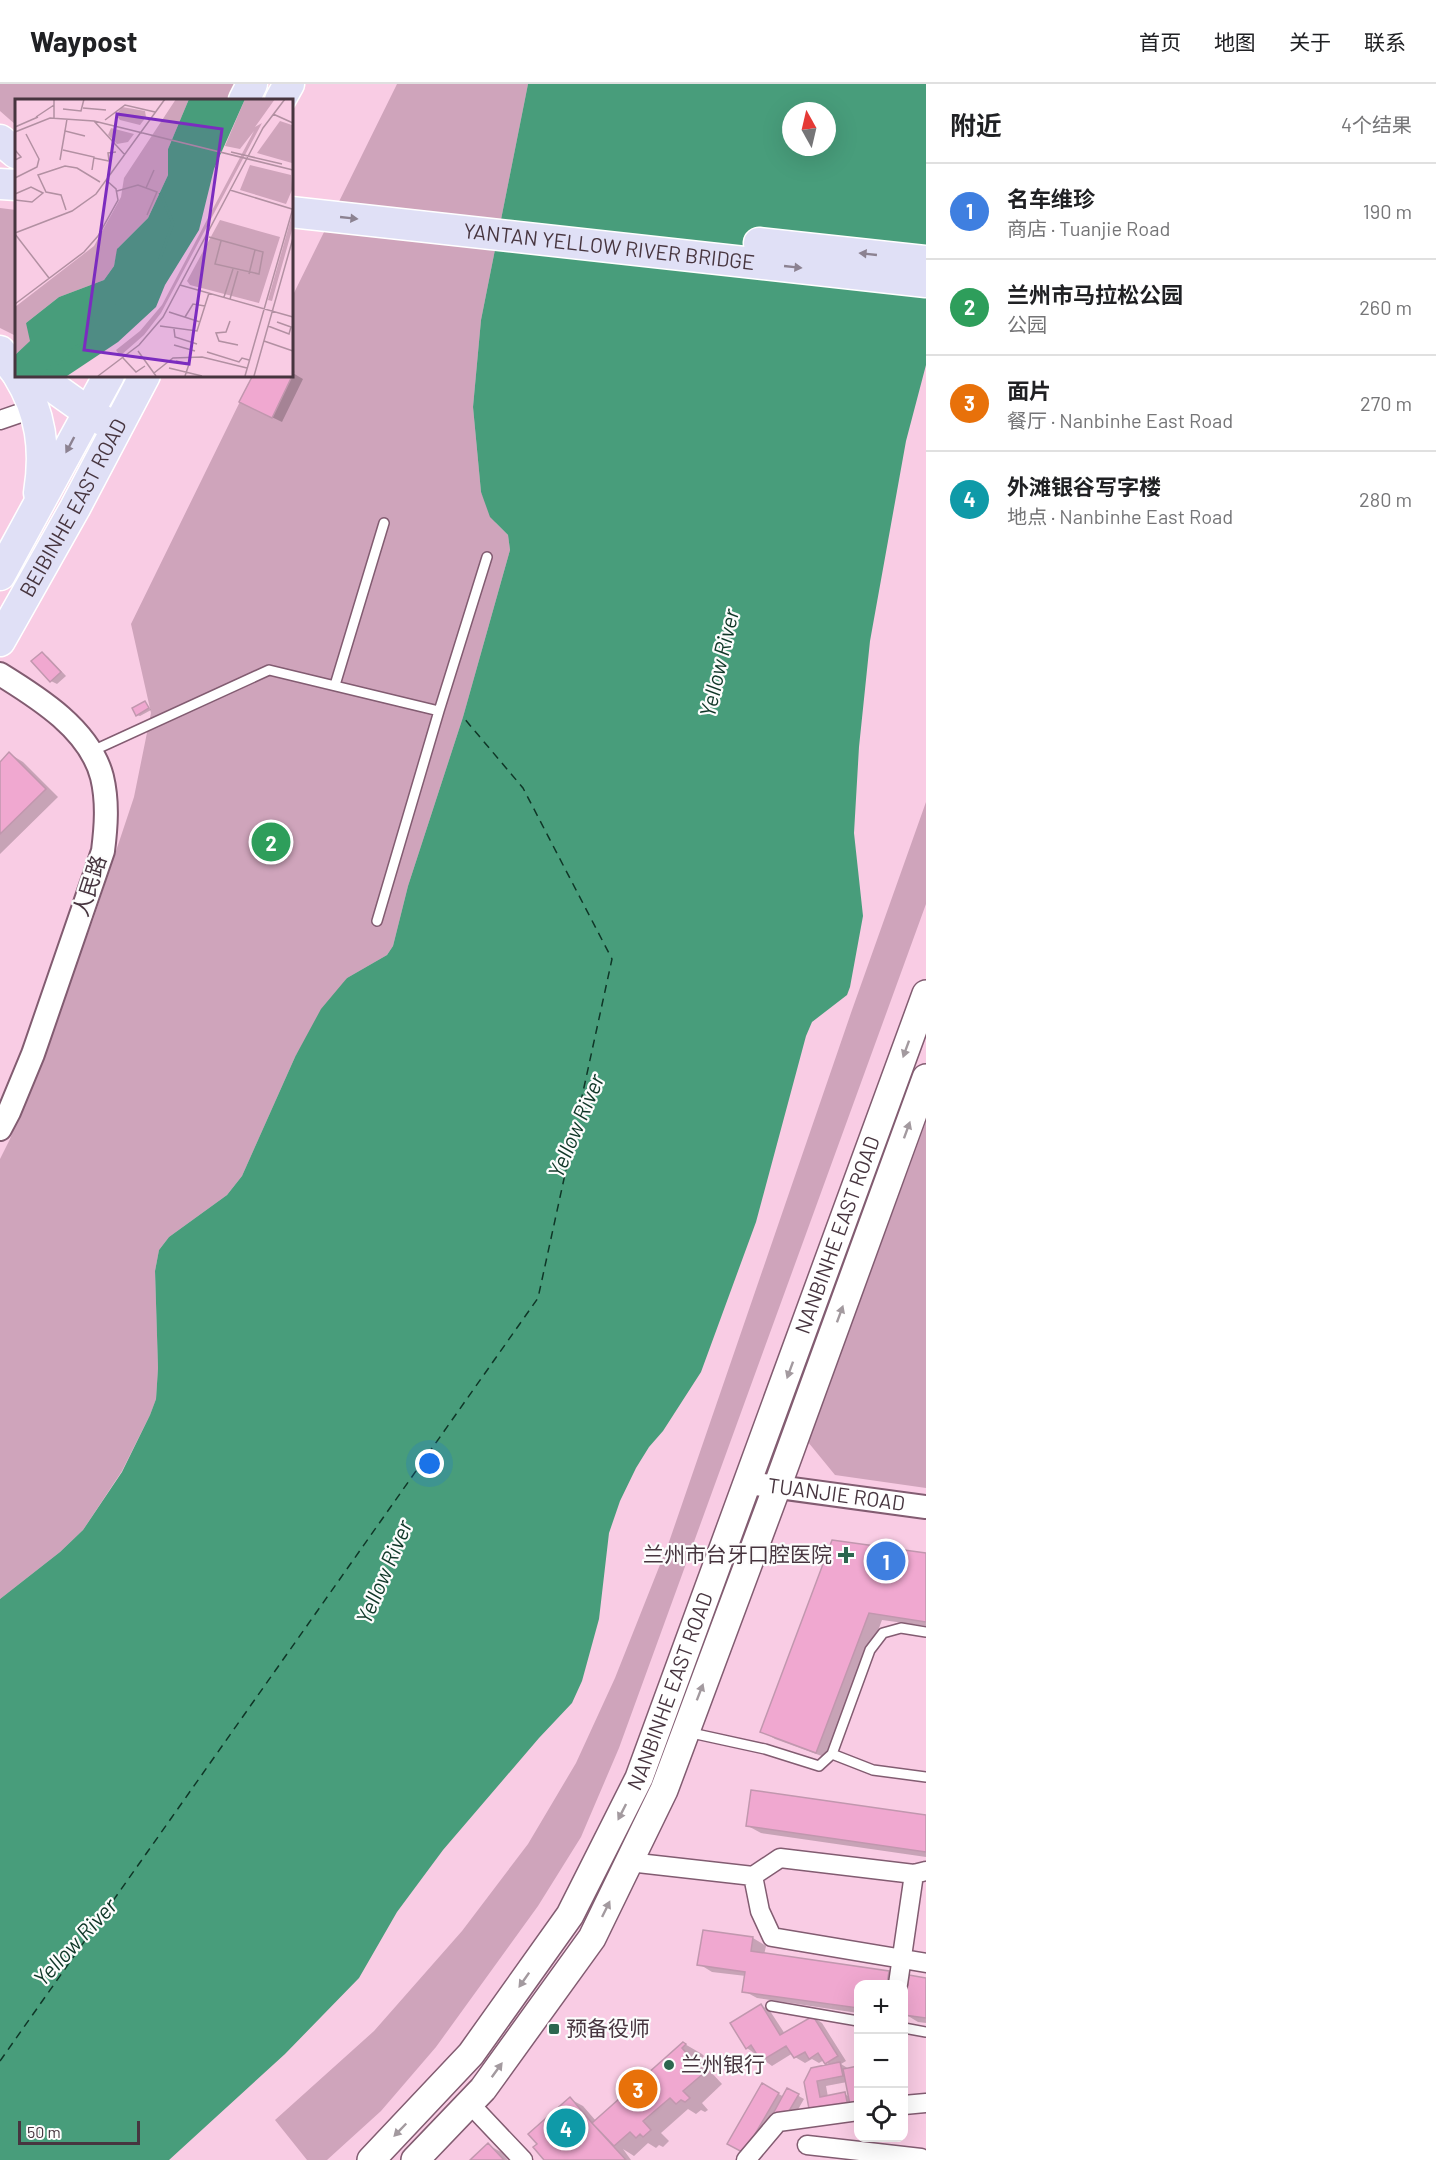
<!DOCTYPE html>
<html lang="zh">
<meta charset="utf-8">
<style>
:root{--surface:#fff;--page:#f2f2f2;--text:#202124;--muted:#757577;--line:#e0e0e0;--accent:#2c664f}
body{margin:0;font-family:Barlow,"Noto Sans SC",sans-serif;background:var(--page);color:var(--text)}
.controls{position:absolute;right:18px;bottom:18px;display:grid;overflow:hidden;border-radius:12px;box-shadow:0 6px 24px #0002}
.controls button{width:54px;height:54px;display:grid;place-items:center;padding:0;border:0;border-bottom:2px solid var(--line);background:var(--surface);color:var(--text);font:30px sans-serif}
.compass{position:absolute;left:782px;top:18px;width:54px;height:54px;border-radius:50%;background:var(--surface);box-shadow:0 6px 24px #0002;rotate:352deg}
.scale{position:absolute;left:18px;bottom:15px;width:122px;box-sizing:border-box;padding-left:6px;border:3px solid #47353f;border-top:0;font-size:16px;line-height:21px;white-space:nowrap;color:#47353f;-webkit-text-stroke:4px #fcfcfc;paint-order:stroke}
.you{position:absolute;left:430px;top:1380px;width:21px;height:21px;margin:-15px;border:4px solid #fff;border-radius:50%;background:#1a73e8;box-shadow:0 0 0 9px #1a73e833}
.badge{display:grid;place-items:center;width:39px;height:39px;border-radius:50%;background:var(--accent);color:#fff;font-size:20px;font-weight:700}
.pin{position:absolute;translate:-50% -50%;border:3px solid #fff;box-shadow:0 2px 6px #0006}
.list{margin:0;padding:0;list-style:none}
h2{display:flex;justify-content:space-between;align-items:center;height:78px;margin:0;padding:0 24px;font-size:26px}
h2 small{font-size:20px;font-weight:400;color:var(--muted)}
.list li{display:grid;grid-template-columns:39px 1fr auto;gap:18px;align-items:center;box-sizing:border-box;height:96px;padding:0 24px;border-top:2px solid var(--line)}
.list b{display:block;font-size:22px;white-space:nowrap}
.list p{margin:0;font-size:20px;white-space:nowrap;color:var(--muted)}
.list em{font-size:20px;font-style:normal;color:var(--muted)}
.icon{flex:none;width:33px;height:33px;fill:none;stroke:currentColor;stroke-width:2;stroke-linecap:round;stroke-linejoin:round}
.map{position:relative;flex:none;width:926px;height:2076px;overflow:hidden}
header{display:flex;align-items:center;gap:36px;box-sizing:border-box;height:84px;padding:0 30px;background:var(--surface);border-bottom:2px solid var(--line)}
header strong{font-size:28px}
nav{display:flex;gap:33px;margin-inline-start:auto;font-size:21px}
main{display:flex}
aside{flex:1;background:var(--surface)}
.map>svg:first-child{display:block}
</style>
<header>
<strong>Waypost</strong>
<nav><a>首页</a><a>地图</a><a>关于</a><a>联系</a></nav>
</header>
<main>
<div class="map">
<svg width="926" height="2076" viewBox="0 0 926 2076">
<rect width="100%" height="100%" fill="#f9cce4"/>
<path fill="#cfa4bb" d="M 0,0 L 248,0 L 242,16 L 16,16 L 16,41 L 0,27 Z
M 397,0 L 528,0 L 481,236 L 473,323 L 481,408 L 496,439 L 508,451 L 510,466 L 463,633 L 408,802 L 393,862 L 387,871 L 347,894 L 295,973 L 242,1092 L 227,1111 L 169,1153 L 159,1166 L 155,1187 L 158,1284 L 156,1315 L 150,1331 L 122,1387 L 83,1446 L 60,1468 L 0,1515 L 0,1075 L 10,1055 L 93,836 L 134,713 L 151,629 L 131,540 L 253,291 L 291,291 L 291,215 Z
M 0,124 L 16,126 L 16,252 L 0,244 Z
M 926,718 L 926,820 L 619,1664 L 581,1753 L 538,1822 L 436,1963 L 381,2027 L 327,2076 L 307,2076 L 275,2036 L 374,1947 L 462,1847 L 528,1760 L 576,1679 L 615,1594 L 669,1458 L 852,926 Z
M 926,1038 L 926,1404 L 835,1391 L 808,1358 Z"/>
<path fill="#489d7b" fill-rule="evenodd" d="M 528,0 L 926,0 L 926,281 L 906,357 L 870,557 L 859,663 L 854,749 L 863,832 L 850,903 L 847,911 L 812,938 L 806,952 L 756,1138 L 701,1288 L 663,1347 L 649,1363 L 636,1384 L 620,1417 L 609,1449 L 599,1535 L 582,1597 L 572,1619 L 539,1654 L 443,1766 L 397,1828 L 359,1894 L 285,1970 L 169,2076 L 0,2076 L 0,1515 L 60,1468 L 83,1446 L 122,1388 L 150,1331 L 156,1315 L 158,1284 L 155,1187 L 159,1166 L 169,1153 L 227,1111 L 242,1092 L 295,973 L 321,925 L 347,894 L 387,871 L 393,862 L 408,802 L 463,633 L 510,466 L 508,451 L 490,433 L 481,408 L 473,323 L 481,236 ZM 791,27 L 827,27 L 827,63 L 791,63 Z"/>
<path fill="#0003" fill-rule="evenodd" d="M 291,288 L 303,295 L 282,338 L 251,323 L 254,291 L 291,291 Z
M 42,569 L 48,573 L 66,592 L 57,600 L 51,597 Z
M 145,619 L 151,626 L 140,632 L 137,631 Z
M 10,670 L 23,678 L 58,713 L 0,770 L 0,680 Z
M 833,1457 L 926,1471 L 926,1542 L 882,1536 L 830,1675 L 775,1655 L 762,1647 Z
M 926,1732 L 926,1773 L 761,1749 L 748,1742 Z
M 753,1854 L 766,1862 L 764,1871 L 889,1889 L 902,1896 L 901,1900 L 858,1900 L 858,1929 L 757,1914 L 744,1907 L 746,1892 L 712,1888 L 699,1880 Z
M 926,1895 L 926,1939 L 918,1938 L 905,1930 Z
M 761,1921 L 770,1927 L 785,1950 L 813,1933 L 822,1939 L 846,1977 L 841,1980 L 849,1985 L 858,1983 L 858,2028 L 821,2035 L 805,1998 L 831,1982 L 824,1976 L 819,1979 L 812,1975 L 805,1979 L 795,1973 L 793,1969 L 772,1982 L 747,1964 ZM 847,1998 L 850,2013 L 844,2010 L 828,2013 L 826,2002 Z
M 683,1959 L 702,1970 L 704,1972 L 700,1976 L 722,2000 L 702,2019 L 708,2026 L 705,2028 L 701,2026 L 696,2030 L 688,2025 L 661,2049 L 669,2057 L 663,2063 L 659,2061 L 656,2064 L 648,2059 L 634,2072 L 623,2065 L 631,2076 L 546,2076 L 570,2015 L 583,2022 L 596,2037 Z
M 763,2001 L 784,2013 L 788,2006 L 804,2015 L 792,2036 L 754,2073 L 729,2059 Z
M 488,2061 L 501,2068 L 508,2076 L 473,2076 Z"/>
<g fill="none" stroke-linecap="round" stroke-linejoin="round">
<path stroke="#0f3627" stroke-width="1.5" stroke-dasharray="8 6" stroke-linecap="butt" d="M 0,1977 L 538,1214 L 612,875 L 523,704 L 463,633"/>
</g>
<path fill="#f0a8d0" stroke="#c197ae" stroke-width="1.5" d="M 291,287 L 294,288 L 272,334 L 239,318 L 253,291 L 291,291 Z
M 42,568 L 61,588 L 50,598 L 31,577 Z
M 145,617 L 149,624 L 136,632 L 132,624 Z
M 9,668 L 46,705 L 0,750 L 0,678 Z
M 832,1456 L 926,1469 L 926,1538 L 869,1529 L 816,1669 L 760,1648 Z
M 751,1706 L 926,1731 L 926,1768 L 746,1742 Z
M 703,1846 L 753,1853 L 751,1867 L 889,1887 L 887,1900 L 858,1900 L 858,1924 L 742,1908 L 745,1888 L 697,1881 Z
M 909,1891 L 926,1894 L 926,1934 L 904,1931 Z
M 761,1920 L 780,1951 L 813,1932 L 838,1972 L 825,1980 L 818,1969 L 809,1975 L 805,1968 L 794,1974 L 786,1962 L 761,1977 L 751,1961 L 746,1965 L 730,1939 Z
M 683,1958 L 686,1960 L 682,1964 L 704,1989 L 683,2007 L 690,2014 L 685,2018 L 681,2016 L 676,2020 L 670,2014 L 643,2037 L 651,2046 L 643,2053 L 640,2050 L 636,2054 L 630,2048 L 614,2062 L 592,2039 Z
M 840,1978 L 843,1992 L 817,1997 L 820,2013 L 845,2008 L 848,2022 L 810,2030 L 804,1998 L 811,1984 Z
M 858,1982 L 858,2024 L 851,2026 L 843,1985 Z
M 762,1999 L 779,2009 L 744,2069 L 727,2060 Z
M 787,2004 L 799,2010 L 785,2034 L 774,2028 Z
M 570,2013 L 592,2039 L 626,2076 L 544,2076 L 533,2063 L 537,2060 L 528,2050 Z
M 488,2059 L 504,2076 L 470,2076 Z"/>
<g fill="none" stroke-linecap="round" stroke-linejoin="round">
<defs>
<path id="service" d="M 335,601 L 384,439
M 439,627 L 487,473
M 90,668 L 269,586 L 439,627 L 377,837
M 687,1648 L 765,1665 L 819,1682 L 832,1670 L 870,1566 L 883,1549 L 901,1544 L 926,1548
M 832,1670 L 873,1686 L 926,1693
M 771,1922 L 858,1937
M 904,1944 L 926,1948"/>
<path id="minor" d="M 0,336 L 35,324
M 629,1778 L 753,1792 L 780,1774 L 914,1790 L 926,1787
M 753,1792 L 760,1827 L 772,1853 L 926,1879
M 898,1900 L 914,1790
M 470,2020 L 523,2076
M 904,2021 L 926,2019
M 807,2061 L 921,2074 L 921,2076
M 746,2076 L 778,2038 L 858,2027"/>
<g id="tertiary">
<path d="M 0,590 C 39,614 90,646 102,693 C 108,718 106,743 103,767 L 33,970 L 9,1028 L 0,1045"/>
<path id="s1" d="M 749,1399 L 926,1423"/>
</g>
<g id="secondary">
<path id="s2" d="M 371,2076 L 471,1970 L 570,1831 L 639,1694 L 926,910"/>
<path d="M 415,2076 L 483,2005 L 592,1854 L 664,1706 L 777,1403 L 926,994"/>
</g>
<g id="primary">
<path d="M 244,16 L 252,0"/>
<path d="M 280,16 L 289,0"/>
<path d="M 0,56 L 16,69"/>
<path d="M 0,100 L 16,101"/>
<path id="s3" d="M 291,128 L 926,198"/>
<path d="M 759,159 L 926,177"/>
<path d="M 0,267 L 16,288"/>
<path d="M 18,291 C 41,328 46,366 39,409"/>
<path d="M 36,291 L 88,328 L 104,337"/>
<path d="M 0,491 L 109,291"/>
<path id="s4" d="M 0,557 L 75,424 L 145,291"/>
</g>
</defs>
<use href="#service" stroke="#825c71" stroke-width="12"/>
<use href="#minor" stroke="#825c71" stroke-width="21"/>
<use href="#tertiary" stroke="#825c71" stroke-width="26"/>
<use href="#secondary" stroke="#825c71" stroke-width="30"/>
<use href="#primary" stroke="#fff" stroke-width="33"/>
<use href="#service" stroke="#fff" stroke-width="9"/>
<use href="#minor" stroke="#fff" stroke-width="18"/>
<use href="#tertiary" stroke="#fff" stroke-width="22"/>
<use href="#secondary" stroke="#fff" stroke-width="27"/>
<use href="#primary" stroke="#e0e0f6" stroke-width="30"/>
</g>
<defs><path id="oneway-solid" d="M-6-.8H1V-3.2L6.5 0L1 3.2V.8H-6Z" transform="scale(1.5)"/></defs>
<g fill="#8c8291">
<use href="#oneway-solid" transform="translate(349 134) rotate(6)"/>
<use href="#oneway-solid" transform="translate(868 170) rotate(-174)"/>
<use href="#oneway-solid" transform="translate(793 183) rotate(6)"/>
<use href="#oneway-solid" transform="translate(70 361) rotate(118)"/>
</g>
<g fill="#a39a9f">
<use href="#oneway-solid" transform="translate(906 965) rotate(110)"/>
<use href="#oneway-solid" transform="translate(907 1046) rotate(-70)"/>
<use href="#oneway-solid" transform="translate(840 1230) rotate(-70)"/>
<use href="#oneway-solid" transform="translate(790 1286) rotate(110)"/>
<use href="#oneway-solid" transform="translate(700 1608) rotate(-69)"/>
<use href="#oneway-solid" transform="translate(622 1728) rotate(117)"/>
<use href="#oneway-solid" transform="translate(606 1825) rotate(-64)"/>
<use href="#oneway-solid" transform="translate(524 1896) rotate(125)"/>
<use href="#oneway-solid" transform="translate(497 1986) rotate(-54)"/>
<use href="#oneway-solid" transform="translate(400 2046) rotate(134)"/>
</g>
<g fill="#2c664f" stroke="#fcfcfc" stroke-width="2">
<path d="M843 1462h6v6h6v6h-6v6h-6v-6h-6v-6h6z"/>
<rect x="548" y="1939" width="12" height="12" rx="3"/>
<circle cx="669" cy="1981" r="6"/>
</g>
<g text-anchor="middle" stroke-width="4.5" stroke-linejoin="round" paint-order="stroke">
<g font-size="21" fill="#47353f" stroke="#fcfcfc">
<text dy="7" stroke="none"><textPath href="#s3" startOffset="320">YANTAN YELLOW RIVER BRIDGE</textPath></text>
<text dy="7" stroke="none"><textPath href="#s4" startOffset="152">BEIBINHE EAST ROAD</textPath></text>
<text transform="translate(90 802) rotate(-72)" y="7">人民路</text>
<text dy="7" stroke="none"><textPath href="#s2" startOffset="1048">NANBINHE EAST ROAD</textPath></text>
<text dy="7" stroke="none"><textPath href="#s1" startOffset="88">TUANJIE ROAD</textPath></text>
<text dy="7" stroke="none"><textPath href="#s2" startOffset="562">NANBINHE EAST ROAD</textPath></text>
</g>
<g font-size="21" fill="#47353f" stroke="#fcfcfc" text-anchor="start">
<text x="832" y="1478" text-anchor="end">兰州市台牙口腔医院</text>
<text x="566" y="1952">预备役师</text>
<text x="681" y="1988">兰州银行</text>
</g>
<g font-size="22" font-style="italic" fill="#0f3627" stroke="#fcfcfc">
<text transform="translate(719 579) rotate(-77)" y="8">Yellow River</text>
<text transform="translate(576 1042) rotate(-67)" y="8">Yellow River</text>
<text transform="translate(384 1488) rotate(-67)" y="8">Yellow River</text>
<text transform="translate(75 1858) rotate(-47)" y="8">Yellow River</text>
</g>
</g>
<g transform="translate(15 15)">
<rect width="278" height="278" fill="#f9cce4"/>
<path d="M 161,0 L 174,0 L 153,50 L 153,76 L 133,119 L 103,149 L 99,167 L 89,181 L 44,198 L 11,224 L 20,238 L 0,256 L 0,208 L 79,147 L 106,98 L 109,79 ZM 230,0 L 260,0 L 240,28 L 247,24 L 146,214 L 129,236 L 105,257 L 101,251 L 125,232 L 147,206 L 239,32 L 225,50 L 210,47 ZM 107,8 L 130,12 L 131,18 L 125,26 L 105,21 L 101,16 ZM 265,22 L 277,26 L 277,64 L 242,54 ZM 96,29 L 119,35 L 113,43 L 102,45 L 93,36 ZM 235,66 L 276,76 L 277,91 L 271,105 L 225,91 ZM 277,116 L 277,131 L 257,202 L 253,201 ZM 205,121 L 265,138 L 244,204 L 175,186 L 172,182 Z" fill="#cfa4bb"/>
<path d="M 174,0 L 230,0 L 199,70 L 184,131 L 150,186 L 141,208 L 103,243 L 52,277 L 0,277 L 0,256 L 15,242 L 11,224 L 44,198 L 89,181 L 99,167 L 102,150 L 133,119 L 153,76 L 153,50 Z" fill="#489d7b"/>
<path fill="none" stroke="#489d7b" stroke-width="3" d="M 26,277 L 63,247 L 144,162 L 158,124 L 145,94"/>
<path fill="none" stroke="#b290a2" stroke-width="1.5" d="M 68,9 L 91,11M 48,10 L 66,12 L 69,0 L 109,0M 258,15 L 278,24M 21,18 L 39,6M 39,19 L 39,0M 52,20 L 50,32 L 70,37M 90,21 L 110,6 L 140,13M 79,22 L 110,56M 0,28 L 23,18M 0,33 L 35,19 L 79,22 L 278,71M 0,51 L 6,58 L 0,61 L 0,66M 48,51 L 79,58 L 77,71M 216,53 L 267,65M 79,59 L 94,62 L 93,54 L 101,53M 45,61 L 50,32M 0,79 L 22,68 L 24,60 L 11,35M 131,89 L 139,71M 215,91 L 277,110M 102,92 L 123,86 L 142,93 L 132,116M 0,95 L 16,88 L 28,94 L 17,103 L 0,101M 51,111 L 46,96 L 31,93 L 23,76 L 50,67 L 62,69 L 85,83M 0,134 L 57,112 L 81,95 L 150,0M 0,135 L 34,179M 194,138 L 248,153 L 244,175 L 200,165 L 206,142M 234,175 L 240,151M 165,186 L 278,218M 209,198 L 218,170M 215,200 L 223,172M 0,205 L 69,153 L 83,137 L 103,101 L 101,90 L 91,81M 154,213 L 185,223M 170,218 L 178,205 L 190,207M 215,222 L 211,233 L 201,234 L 204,242 L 223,246M 145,227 L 182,232 L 194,194M 253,227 L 274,235 L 276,228 L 262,223M 159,230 L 160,238 L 182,245M 249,242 L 278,252M 159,246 L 180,252M 123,252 L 141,277M 192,253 L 224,263 L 227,259 L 234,261M 108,259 L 121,273 L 130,267M 161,262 L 174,265 L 170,277M 154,269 L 187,277M 139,274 L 158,259 L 187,258 L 232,269M 83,277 L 124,246 L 148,218 L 248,29 L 270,0M 230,277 L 278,109M 239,277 L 278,139"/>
<path fill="#7b2cbf" fill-opacity="0.15" stroke="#7b2cbf" stroke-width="3" d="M 102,15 L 207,30 L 174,265 L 69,251 Z"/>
<rect width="278" height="278" fill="none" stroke="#47353f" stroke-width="3"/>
</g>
</svg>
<div class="controls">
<button>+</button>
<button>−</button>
<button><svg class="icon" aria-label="locate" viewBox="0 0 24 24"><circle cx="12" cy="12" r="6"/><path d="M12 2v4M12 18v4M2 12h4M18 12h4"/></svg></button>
</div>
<svg class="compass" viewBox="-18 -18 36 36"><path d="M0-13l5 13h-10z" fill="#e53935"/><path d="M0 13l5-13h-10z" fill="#757577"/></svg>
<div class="scale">50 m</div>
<div class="you"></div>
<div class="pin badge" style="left:886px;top:1477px;background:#3f7fe0">1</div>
<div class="pin badge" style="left:271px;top:758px;background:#2e9e5b">2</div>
<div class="pin badge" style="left:638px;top:2005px;background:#e8710a">3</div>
<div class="pin badge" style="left:566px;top:2044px;background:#0f9aa8">4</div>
</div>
<aside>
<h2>附近<small>4个结果</small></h2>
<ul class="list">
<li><span class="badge" style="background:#3f7fe0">1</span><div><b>名车维珍</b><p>商店 · Tuanjie Road</p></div><em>190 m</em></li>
<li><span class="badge" style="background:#2e9e5b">2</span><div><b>兰州市马拉松公园</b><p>公园</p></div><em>260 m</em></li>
<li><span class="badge" style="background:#e8710a">3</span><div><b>面片</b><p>餐厅 · Nanbinhe East Road</p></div><em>270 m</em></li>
<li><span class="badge" style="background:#0f9aa8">4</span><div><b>外滩银谷写字楼</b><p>地点 · Nanbinhe East Road</p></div><em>280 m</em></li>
</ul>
</aside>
</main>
